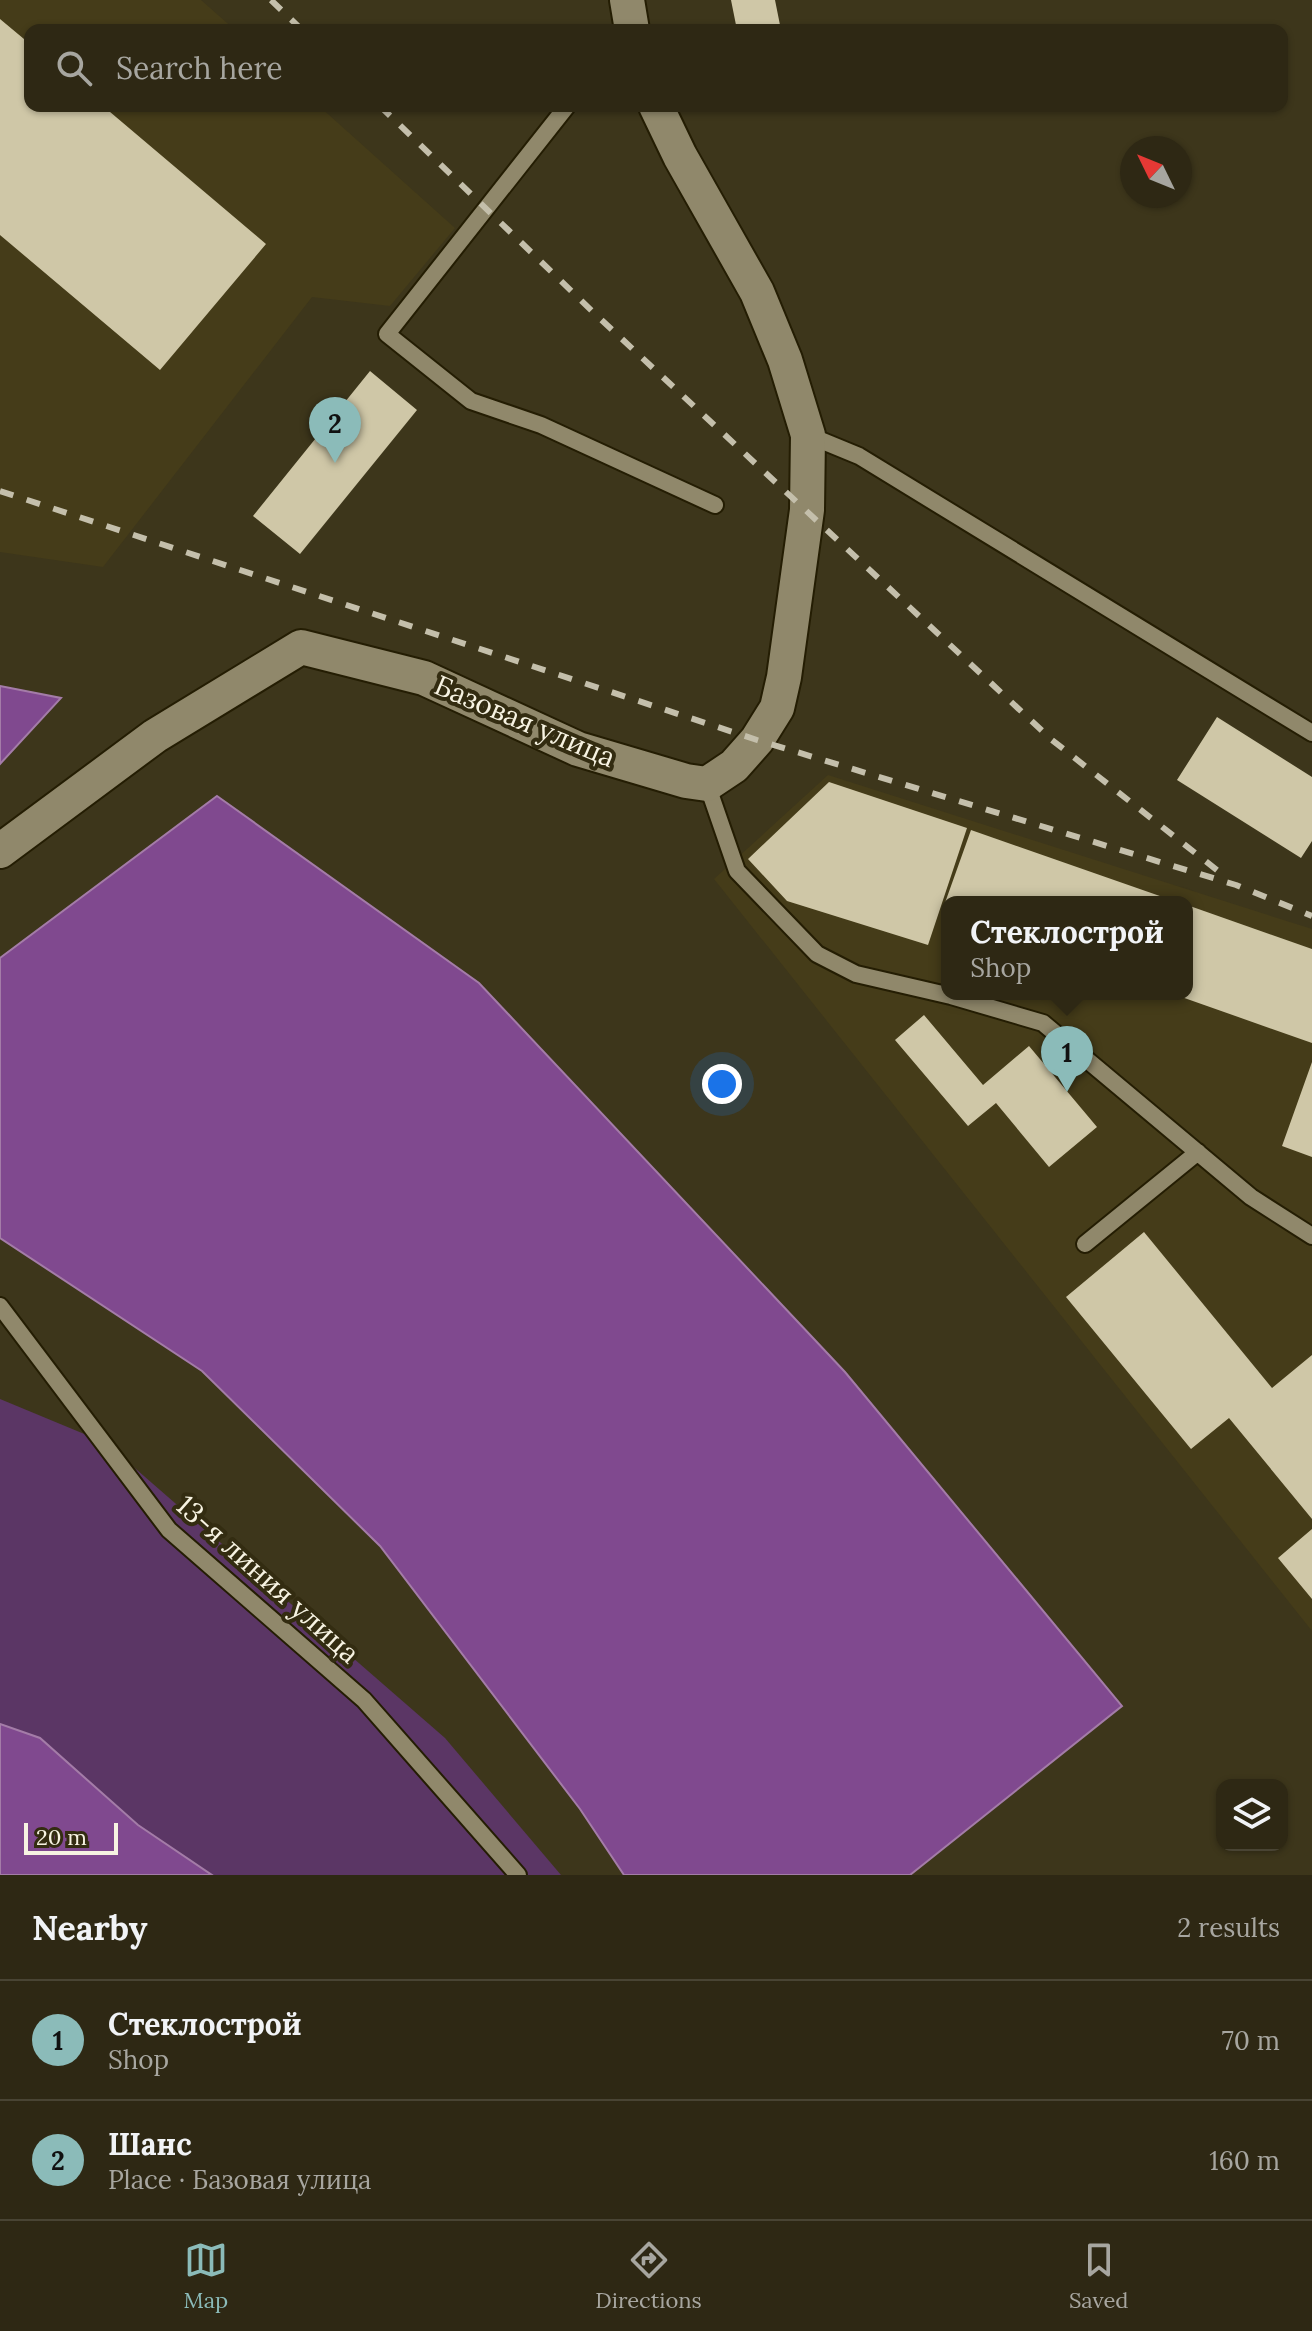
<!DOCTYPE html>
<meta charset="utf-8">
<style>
:root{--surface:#2e2814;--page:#3a3422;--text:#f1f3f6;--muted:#a7a6a0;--line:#494434;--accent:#8bbbb9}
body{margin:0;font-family:Lora,serif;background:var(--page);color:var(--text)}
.controls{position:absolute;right:24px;bottom:24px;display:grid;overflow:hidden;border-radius:16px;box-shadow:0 2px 6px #0004}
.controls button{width:72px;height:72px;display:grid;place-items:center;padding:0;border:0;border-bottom:2px solid var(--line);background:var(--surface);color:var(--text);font:40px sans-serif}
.compass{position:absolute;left:1120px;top:136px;width:72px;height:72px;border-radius:50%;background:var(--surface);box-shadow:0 2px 6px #0004;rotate:313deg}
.scale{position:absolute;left:24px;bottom:20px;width:94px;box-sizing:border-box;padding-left:8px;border:4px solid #f7f3e2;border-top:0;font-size:22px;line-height:28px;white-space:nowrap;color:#f7f3e2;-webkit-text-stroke:6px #332c11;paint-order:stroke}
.you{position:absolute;left:722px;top:1084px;width:28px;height:28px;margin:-20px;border:6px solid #fff;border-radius:50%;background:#1a73e8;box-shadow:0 0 0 12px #1a73e833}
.badge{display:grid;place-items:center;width:52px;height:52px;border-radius:50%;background:var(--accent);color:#111;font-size:26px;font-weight:700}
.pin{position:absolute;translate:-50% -66px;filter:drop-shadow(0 2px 4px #0008)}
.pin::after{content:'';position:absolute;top:42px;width:28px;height:24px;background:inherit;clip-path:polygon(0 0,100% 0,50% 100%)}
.popup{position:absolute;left:941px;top:896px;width:252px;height:104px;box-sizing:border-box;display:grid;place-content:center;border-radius:16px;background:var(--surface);filter:drop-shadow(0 2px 6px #0005);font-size:26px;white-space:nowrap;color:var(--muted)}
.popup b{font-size:30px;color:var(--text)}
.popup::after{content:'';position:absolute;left:50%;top:100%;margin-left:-16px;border:16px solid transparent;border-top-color:var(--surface)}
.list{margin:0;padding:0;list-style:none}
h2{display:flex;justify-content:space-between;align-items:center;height:104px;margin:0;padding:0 32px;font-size:34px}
h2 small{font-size:26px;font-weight:400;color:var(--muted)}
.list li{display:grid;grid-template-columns:52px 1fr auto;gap:24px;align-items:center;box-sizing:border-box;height:120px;padding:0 32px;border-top:2px solid var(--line)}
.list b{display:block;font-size:30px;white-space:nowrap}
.list p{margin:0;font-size:26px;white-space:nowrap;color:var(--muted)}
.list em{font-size:26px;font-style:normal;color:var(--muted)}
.icon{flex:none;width:44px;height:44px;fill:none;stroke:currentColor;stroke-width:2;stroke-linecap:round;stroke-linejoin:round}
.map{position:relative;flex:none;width:1312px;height:1875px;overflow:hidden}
.search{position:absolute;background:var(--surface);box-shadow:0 2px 6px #0004;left:24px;right:24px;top:24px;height:88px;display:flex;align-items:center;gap:20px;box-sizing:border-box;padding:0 28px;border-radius:16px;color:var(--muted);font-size:30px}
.sheet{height:344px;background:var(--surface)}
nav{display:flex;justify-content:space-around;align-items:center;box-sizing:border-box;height:112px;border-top:2px solid var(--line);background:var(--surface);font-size:22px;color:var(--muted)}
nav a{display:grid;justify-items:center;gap:4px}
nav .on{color:var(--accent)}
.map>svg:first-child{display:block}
</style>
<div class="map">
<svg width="1312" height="1875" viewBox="0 0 1312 1875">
<rect width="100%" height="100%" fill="#3d361b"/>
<path fill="#453c19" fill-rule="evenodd" d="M 0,0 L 201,0 L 235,30 L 30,30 L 30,106 L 319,106 L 455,228 L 390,306 L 312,297 L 103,567 L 0,552 Z
M 828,775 L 1312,929 L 1312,1631 L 714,879 ZM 947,902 L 1187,902 L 1187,994 L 947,994 Z"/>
<path fill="#5b3665" d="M 0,1399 L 106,1443 L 445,1738 L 561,1875 L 0,1875 Z"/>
<path fill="#80498f" stroke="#a47ca8" stroke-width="2" d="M 0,686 L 61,698 L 0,764 Z
M 217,796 L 479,983 L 845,1372 L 1122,1706 L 910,1875 L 624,1875 L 580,1809 L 380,1546 L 202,1371 L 0,1238 L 0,958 Z
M 0,1724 L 40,1738 L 138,1825 L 212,1875 L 0,1875 Z"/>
<path fill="#cfc7a7" d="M 731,0 L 775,0 L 781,30 L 737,30 Z
M 0,19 L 30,44 L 30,106 L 103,106 L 266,244 L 160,370 L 0,235 Z
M 370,371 L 417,410 L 300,554 L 253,516 Z
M 1217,717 L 1312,777 L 1312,841 L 1301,858 L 1177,780 Z
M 829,782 L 967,828 L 928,945 L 787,901 L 748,859 Z
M 971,830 L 1177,902 L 947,902 L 947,916 L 941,914 Z
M 1187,905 L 1312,949 L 1312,1043 L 1173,994 L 1187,994 Z
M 924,1015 L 983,1085 L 1029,1046 L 1097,1127 L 1049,1167 L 996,1103 L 968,1126 L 895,1040 Z
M 1312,1062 L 1312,1157 L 1282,1146 Z
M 1144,1232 L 1272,1388 L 1312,1355 L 1312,1519 L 1229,1418 L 1191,1449 L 1066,1297 Z
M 1312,1529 L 1312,1599 L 1278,1558 Z"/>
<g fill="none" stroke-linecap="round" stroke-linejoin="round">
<defs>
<path id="service" d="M 567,106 L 387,334 L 471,401 L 541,425 L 715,505
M 808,435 L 859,456 L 1312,733
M 707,784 L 737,871 L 817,954 L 856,974 L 951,996 L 1043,1023 L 1251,1197 L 1312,1236
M 1085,1244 L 1198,1152
M 0,1306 L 169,1530 L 364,1700 L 518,1875"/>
<path id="minor" d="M 627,0 L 632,30
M 0,851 L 155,736 L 301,647 L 424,678 L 578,749 L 686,781 L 707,784 L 734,766 L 757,740 L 777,708 L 784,677 L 807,510 L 808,435 L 785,360 L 757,292 L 680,156 L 656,106"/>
</defs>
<use href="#service" stroke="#241d03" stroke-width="20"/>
<use href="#minor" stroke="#241d03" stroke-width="38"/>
<use href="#service" stroke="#90886b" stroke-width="16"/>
<use href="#minor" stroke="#90886b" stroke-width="34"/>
<path stroke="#c4bfab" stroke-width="6" stroke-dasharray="14 14" stroke-linecap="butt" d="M 271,0 L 302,30
M 380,106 L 593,312 L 1052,740 L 1227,878
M 0,491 L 757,740 L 1236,885 L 1312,916"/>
</g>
<g text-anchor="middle" stroke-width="8" stroke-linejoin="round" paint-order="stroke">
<g font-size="28" fill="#f7f3e2" stroke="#332c11">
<text transform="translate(525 721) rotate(23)" y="10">Базовая улица</text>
<text transform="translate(268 1579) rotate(42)" y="10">13-я линия улица</text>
</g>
</g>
</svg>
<div class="controls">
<button><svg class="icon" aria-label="layers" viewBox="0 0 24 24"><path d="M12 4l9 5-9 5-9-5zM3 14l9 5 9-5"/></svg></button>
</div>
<svg class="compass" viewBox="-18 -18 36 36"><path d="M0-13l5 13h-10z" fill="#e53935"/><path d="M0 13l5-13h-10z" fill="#a7a6a0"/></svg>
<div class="scale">20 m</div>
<div class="you"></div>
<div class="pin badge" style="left:1067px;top:1092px">1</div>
<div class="popup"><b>Стеклострой</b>Shop</div>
<div class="pin badge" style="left:335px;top:463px">2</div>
<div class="search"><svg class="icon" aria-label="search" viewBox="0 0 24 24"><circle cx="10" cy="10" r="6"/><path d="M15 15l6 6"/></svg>Search here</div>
</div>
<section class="sheet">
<h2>Nearby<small>2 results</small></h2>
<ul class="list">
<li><span class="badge">1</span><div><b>Стеклострой</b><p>Shop</p></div><em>70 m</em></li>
<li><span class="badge">2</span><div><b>Шанс</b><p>Place · Базовая улица</p></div><em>160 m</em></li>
</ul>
</section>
<nav>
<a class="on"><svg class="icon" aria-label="map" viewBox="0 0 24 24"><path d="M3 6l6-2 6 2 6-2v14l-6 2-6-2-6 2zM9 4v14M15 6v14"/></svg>Map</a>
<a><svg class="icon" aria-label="directions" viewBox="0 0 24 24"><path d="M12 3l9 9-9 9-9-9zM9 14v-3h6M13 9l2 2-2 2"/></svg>Directions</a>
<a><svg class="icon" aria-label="saved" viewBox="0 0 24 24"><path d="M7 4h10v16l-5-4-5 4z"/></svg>Saved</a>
</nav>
